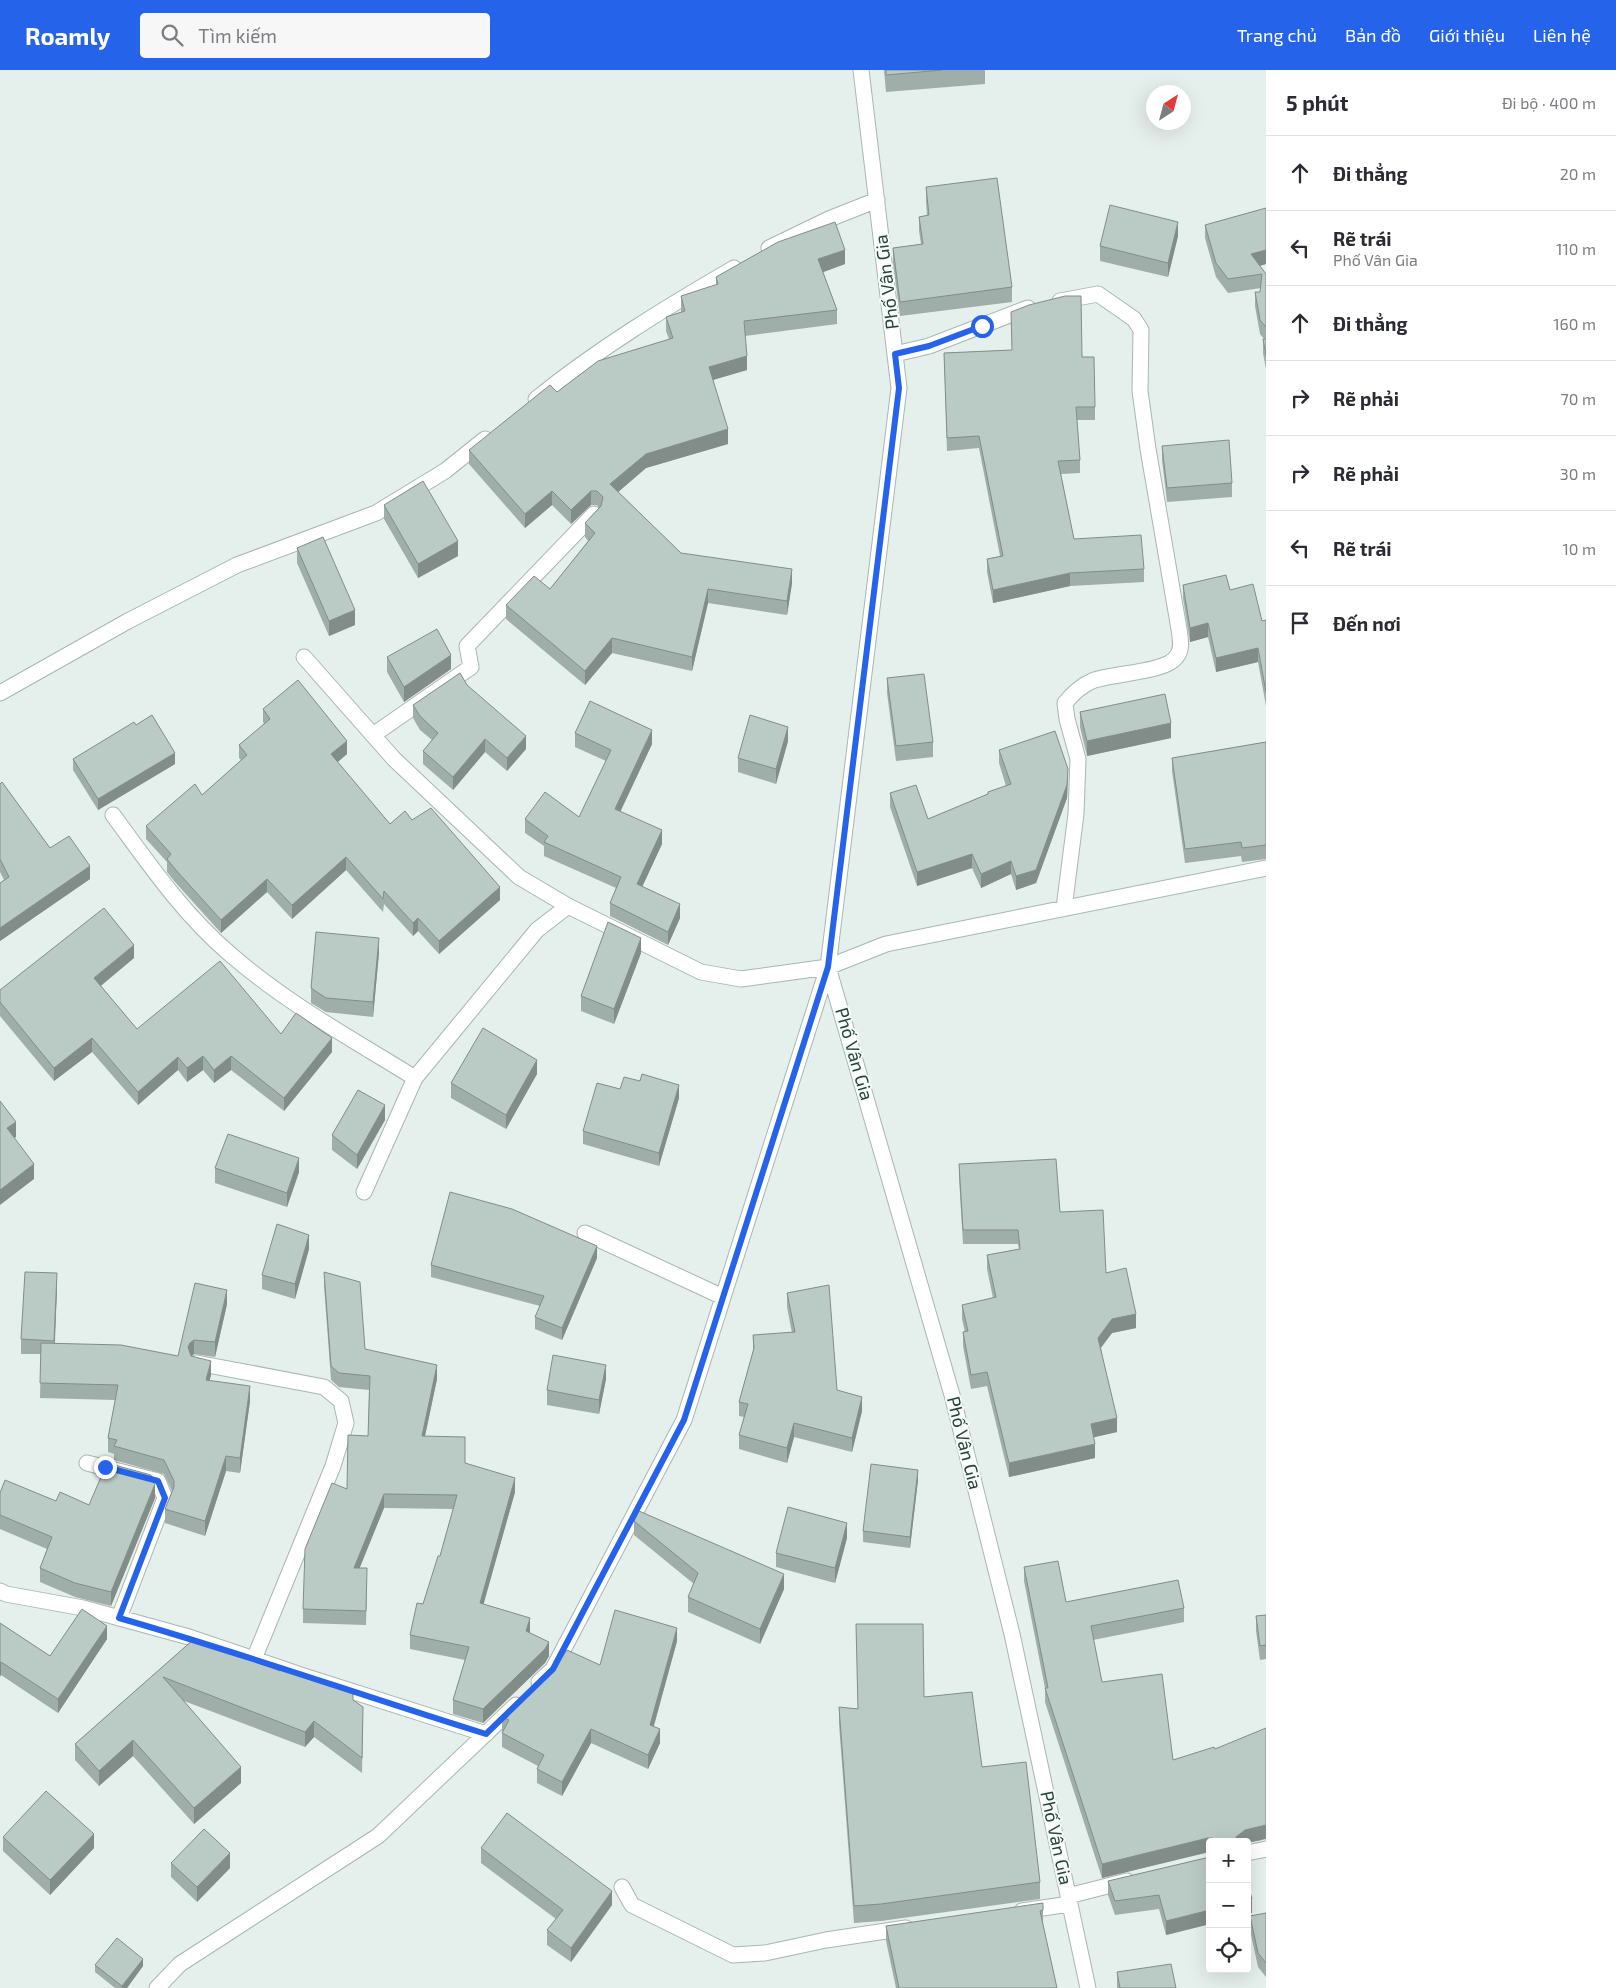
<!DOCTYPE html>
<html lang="vi">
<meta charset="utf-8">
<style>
:root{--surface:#fff;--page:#f7f7f7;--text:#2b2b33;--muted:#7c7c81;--line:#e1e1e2;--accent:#2563eb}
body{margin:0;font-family:"Exo 2",sans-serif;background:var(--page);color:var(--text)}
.controls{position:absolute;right:15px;bottom:15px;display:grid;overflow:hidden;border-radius:5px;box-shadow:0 5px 20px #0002}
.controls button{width:45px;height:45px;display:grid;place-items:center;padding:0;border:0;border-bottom:1px solid var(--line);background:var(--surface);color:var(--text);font:25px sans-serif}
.compass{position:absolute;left:1146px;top:15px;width:45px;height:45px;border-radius:50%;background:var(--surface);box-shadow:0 5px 20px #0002;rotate:36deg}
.stop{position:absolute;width:15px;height:15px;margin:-11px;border:4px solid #2563eb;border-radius:50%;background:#fff}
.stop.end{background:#2563eb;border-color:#fff;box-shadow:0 1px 5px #0008}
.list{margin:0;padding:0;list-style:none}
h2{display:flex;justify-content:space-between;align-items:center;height:65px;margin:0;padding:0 20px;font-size:21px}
h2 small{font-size:16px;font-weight:400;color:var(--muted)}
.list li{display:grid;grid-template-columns:32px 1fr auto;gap:15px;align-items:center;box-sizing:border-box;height:75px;padding:0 20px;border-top:1px solid var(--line)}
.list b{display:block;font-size:19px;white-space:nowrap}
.list p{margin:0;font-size:16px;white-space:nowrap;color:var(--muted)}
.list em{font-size:16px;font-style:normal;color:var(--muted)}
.icon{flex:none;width:28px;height:28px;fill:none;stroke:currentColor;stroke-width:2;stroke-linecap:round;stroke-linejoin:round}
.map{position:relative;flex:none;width:1266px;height:1918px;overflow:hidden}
header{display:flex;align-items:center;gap:30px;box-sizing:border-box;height:70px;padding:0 25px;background:var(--accent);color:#fff}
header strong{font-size:24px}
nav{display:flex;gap:28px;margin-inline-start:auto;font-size:18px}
.search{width:350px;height:45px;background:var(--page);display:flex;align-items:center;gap:12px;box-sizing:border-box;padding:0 18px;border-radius:5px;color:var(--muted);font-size:19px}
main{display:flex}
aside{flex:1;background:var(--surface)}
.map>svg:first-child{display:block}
</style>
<header>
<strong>Roamly</strong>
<div class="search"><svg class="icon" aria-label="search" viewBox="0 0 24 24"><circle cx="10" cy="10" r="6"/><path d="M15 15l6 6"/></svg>Tìm kiếm</div>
<nav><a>Trang chủ</a><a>Bản đồ</a><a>Giới thiệu</a><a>Liên hệ</a></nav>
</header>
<main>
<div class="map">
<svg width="1266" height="1918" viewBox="0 0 1266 1918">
<rect width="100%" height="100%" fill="#e5efeb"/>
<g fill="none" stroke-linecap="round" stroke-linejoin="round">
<defs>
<path id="street" d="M 861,0 L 899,318 L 828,897 L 952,1325 L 1012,1564 L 1088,1918
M 769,178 L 829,149 L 877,130
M 1060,231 L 1098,224 L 1134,249 L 1141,260 L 1140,321 L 1148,379 L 1179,559 C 1180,568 1183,578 1177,586 C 1167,603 1111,603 1092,611 C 1081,616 1073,623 1065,633 L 1067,649 L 1078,689 L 1076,744 L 1064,838
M 895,284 L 929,276 L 1028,238
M 536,329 C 598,279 665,238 734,198
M 304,587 L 394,689 L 519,807 L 568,836 L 701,902 L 741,909 L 828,897 L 886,874 L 1266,798
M 0,623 L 128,551 L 237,495 L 376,443 L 445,401 L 485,369
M 373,665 L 471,597 L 467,576 L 594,444
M 113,745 C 149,794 183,844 230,884 C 286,933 352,969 415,1008
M 364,1122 L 415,1008 L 537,860 L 568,836
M 585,1163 L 723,1227
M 197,1293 L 324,1317 L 341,1331 L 346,1353 L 333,1396 L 254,1589
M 87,1393 L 158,1411 L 165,1428 L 119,1548
M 0,1521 L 6,1524 L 83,1538 L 189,1567 L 304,1606 L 486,1664
M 539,1612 L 553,1599 L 684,1350 L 828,897
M 1247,1783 L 1266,1779
M 622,1817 L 632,1835 L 733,1885 L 765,1883 L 826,1870 L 906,1858
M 1068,1826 L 1127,1811
M 1022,1841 L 1070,1834
M 157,1918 L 180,1894 L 378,1766 L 516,1635"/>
</defs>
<use href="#street" stroke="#a7b7b2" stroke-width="17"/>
<use href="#street" stroke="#fff" stroke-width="15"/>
</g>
<path fill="#a0aea9" d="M 884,0 L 985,0 L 985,14 L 886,22 Z
M 926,117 L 1012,217 L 1012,232 L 900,246 L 893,193 L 893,178 L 921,174 L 919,161 L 919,147 L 927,146 L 926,131 Z
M 1266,138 L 1266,194 L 1260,196 L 1266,204 L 1266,299 L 1263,283 L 1263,269 L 1264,269 L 1260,264 L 1255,236 L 1255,222 L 1260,222 L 1261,218 L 1228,223 L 1216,207 L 1205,168 L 1205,155 Z
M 1178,166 L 1168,207 L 1100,191 L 1100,176 Z
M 845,194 L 823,202 L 837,240 L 837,254 L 745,266 L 747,300 L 713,310 L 728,374 L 646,398 L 618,422 L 681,483 L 792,513 L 787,545 L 708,533 L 692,601 L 612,583 L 585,615 L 506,549 L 506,535 L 550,519 L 588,471 L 585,467 L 585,453 L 599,438 L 597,435 L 591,435 L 571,454 L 552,435 L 525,458 L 469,394 L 469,380 L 557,322 L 669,269 L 666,261 L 666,247 L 681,242 L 681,226 L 716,215 L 716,207 Z
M 1011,242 L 1082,287 L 1095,337 L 1095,350 L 1077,350 L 1080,390 L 1080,403 L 1061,404 L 1074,469 L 1144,499 L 1144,512 L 1070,516 L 993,533 L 987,502 L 987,489 L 1000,486 L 979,378 L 947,381 L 944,283 L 1012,280 Z
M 1162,376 L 1232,413 L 1232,427 L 1167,432 L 1162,390 Z
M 384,435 L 458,486 L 418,508 L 384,449 Z
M 297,478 L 355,555 L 329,566 L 297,493 Z
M 1183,515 L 1230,520 L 1262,551 L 1266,550 L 1266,636 L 1258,592 L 1216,602 L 1208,567 L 1190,572 L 1183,528 Z
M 387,587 L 451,599 L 404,632 L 387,602 Z
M 887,608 L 933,672 L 933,687 L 896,691 L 887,623 Z
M 467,615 L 526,679 L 507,701 L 485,682 L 453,720 L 423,694 L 423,681 L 432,670 L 420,660 L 413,648 L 413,635 Z
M 263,639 L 347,684 L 337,692 L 390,754 L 412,750 L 500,830 L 439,884 L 418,861 L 413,866 L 384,834 L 383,842 L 346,800 L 292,849 L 267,822 L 221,863 L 175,812 L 167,802 L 167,792 L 146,769 L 146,756 L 202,725 L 241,690 L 239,688 L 239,675 L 264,654 L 263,652 Z
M 1080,642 L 1171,668 L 1087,686 L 1080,657 Z
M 136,655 L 175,694 L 98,740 L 73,700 L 73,689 Z
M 575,663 L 652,674 L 620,742 L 662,774 L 642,817 L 680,848 L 668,875 L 610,846 L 610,833 L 616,818 L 544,786 L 544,776 L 525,763 L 525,749 L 579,747 L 606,691 L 575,677 Z
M 788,671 L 776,714 L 738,702 L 738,688 Z
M 1266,672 L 1266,789 L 1242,792 L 1241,786 L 1185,793 L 1172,701 L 1172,688 Z
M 999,680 L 1068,712 L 1067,728 L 1036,813 L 1016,820 L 1011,804 L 981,818 L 972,798 L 917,816 L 890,737 L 890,723 L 928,749 L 988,724 L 988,722 L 1006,716 L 999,693 Z
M 0,714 L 50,778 L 90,809 L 0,871 L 0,813 L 4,810 L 0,802 Z
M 379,883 L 373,947 L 326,942 L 311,933 L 311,918 Z
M 641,883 L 614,954 L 581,941 L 581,926 Z
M 134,888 L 101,916 L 137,959 L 281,964 L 332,982 L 284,1041 L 231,1000 L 214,1013 L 203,1000 L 187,1012 L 178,1000 L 138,1035 L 92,982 L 54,1011 L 0,946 L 0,920 Z
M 537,1004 L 506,1059 L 451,1028 L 451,1013 Z
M 640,1011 L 679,1028 L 659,1096 L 583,1074 L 583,1061 L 620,1019 Z
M 385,1050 L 357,1099 L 332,1080 L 332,1065 Z
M 959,1094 L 1060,1142 L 1106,1203 L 1136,1258 L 1112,1263 L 1101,1278 L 1117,1362 L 1093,1367 L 1095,1388 L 1009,1407 L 987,1316 L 971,1319 L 963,1276 L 963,1262 L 965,1262 L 962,1249 L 962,1235 L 993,1228 L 987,1199 L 987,1185 L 1019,1179 L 1018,1174 L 963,1174 L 959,1108 Z
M 215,1098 L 299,1102 L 287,1137 L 215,1113 Z
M 309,1179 L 295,1229 L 262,1219 L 262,1205 Z
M 597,1188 L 562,1270 L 535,1259 L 535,1247 L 540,1236 L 431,1207 L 431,1195 Z
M 324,1202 L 365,1279 L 437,1309 L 425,1366 L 465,1393 L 515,1422 L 483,1534 L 530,1563 L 549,1586 L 545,1593 L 483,1653 L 453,1644 L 453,1630 L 465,1590 L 410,1579 L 410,1565 L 423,1534 L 440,1486 L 453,1439 L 384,1438 L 359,1498 L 367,1512 L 366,1555 L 303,1553 L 303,1539 L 347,1419 L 368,1366 L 369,1320 L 339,1317 L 331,1310 L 324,1216 Z
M 57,1218 L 55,1273 L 178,1286 L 227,1234 L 215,1287 L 194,1284 L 192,1286 L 211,1305 L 209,1311 L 250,1331 L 240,1403 L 226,1401 L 205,1466 L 165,1453 L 165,1439 L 172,1421 L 164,1404 L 114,1390 L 114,1384 L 108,1382 L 108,1368 L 115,1330 L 40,1328 L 41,1284 L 21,1284 L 21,1269 Z
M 787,1223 L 837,1320 L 862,1341 L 852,1382 L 794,1367 L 787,1393 L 739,1379 L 739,1365 L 744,1347 L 739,1346 L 739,1332 L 753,1281 L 753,1265 L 792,1263 L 787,1237 Z
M 606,1309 L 599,1344 L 547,1335 L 547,1320 Z
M 918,1410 L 910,1478 L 863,1472 L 863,1461 Z
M 0,1423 L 89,1435 L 155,1428 L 111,1536 L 75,1527 L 40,1512 L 40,1498 L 47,1479 L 0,1459 Z
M 634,1451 L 784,1519 L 760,1574 L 688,1542 L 688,1527 L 694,1514 L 634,1465 Z
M 847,1468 L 835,1513 L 776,1497 L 776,1483 Z
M 1024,1497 L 1066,1532 L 1184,1538 L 1184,1552 L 1093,1570 L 1102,1612 L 1173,1690 L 1262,1770 L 1247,1773 L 1247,1772 L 1210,1772 L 1210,1782 L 1102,1808 L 1045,1632 L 1045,1618 L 1024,1511 Z
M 1266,1545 L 1266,1589 L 1260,1590 L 1256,1561 L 1256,1546 Z
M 0,1553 L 50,1586 L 107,1569 L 58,1643 L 1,1605 Z
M 194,1569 L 353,1630 L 363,1653 L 362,1703 L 314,1667 L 305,1677 L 184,1631 L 241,1713 L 194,1754 L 133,1686 L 99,1716 L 75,1690 L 75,1674 Z
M 677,1571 L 654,1656 L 660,1673 L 648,1699 L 591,1673 L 562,1726 L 537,1713 L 537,1699 L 538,1696 L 502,1677 L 502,1663 L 503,1661 L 502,1661 L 502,1647 L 559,1592 L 600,1595 Z
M 924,1627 L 982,1697 L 1040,1812 L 1040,1829 L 881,1851 L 854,1853 L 839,1654 L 839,1637 L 857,1639 Z
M 3,1767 L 94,1778 L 50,1825 L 3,1781 Z
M 481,1778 L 612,1835 L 571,1892 L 547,1875 L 547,1860 L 556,1849 L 481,1793 Z
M 1210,1787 L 1210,1854 L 1166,1865 L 1159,1839 L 1115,1845 L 1108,1825 L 1108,1811 Z
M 171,1793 L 230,1798 L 197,1832 L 171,1807 Z
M 1043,1840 L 1043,1855 L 1057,1918 L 896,1918 L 886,1871 L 886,1856 Z
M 1266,1843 L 1266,1907 L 1258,1897 L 1250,1860 L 1250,1846 Z
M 95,1895 L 143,1896 L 127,1918 L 115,1918 L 95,1902 Z
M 1117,1902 L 1176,1918 L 1117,1918 Z"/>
<path fill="#828d89" d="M 1178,152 L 1178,166 L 1168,207 L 1168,193 Z
M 845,180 L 845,194 L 818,204 L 818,189 Z
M 1266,180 L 1266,194 L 1251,198 L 1251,184 Z
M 747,286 L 747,300 L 709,311 L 709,297 Z
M 728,359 L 728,374 L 646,398 L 610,429 L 610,414 L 646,384 Z
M 552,421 L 552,435 L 525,458 L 525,444 Z
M 591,421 L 591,435 L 571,454 L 571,440 Z
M 458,471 L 458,486 L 418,508 L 418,494 Z
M 792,499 L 792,513 L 787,545 L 787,531 Z
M 1070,503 L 1070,516 L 993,533 L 993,520 Z
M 708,519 L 708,533 L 692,601 L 692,587 Z
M 355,540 L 355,555 L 329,566 L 329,551 Z
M 1208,553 L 1208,567 L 1190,572 L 1190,558 Z
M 612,568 L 612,583 L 585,615 L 585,601 Z
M 1258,578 L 1258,592 L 1216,602 L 1216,588 Z
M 451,585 L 451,599 L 404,632 L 404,617 Z
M 1171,653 L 1171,668 L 1087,686 L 1087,671 Z
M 788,657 L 788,671 L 776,714 L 776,699 Z
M 652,660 L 652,674 L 615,753 L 615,739 Z
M 526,666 L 526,679 L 507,701 L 507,688 Z
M 485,669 L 485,682 L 453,720 L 453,707 Z
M 347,671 L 347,684 L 331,698 L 331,684 Z
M 175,683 L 175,694 L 98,740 L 98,729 Z
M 1068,699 L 1067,728 L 1036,813 L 1016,820 L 1016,806 Z
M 662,760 L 662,774 L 637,828 L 637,814 Z
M 972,784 L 972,798 L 917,816 L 917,802 Z
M 346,787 L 346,800 L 292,849 L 292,835 Z
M 1011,791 L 1011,804 L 981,818 L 981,804 Z
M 90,796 L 90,809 L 0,871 L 0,858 Z
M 267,809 L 267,822 L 221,863 L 221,850 Z
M 500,817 L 500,830 L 439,884 L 439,871 Z
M 680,834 L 680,848 L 668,875 L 668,862 Z
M 418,848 L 418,861 L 413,866 L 413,853 Z
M 379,868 L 379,883 L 373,947 L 373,932 Z
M 641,868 L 641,883 L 614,954 L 614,939 Z
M 134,875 L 134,888 L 94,921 L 94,908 Z
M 92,968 L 92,982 L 54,1011 L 54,998 Z
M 332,968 L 332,982 L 284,1041 L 284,1028 Z
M 203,986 L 203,1000 L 187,1012 L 187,998 Z
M 231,986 L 231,1000 L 214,1013 L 214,1000 Z
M 178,987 L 178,1000 L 138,1035 L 138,1022 Z
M 537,990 L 537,1004 L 506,1059 L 506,1045 Z
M 679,1015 L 679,1028 L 659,1096 L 659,1083 Z
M 385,1035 L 385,1050 L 357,1099 L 357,1085 Z
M 16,1052 L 16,1067 L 7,1073 L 7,1058 Z
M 299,1088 L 299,1102 L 287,1137 L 287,1123 Z
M 34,1094 L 34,1109 L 0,1135 L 0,1120 Z
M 309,1165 L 309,1179 L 295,1229 L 295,1214 Z
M 597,1176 L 597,1188 L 562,1270 L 562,1258 Z
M 57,1203 L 57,1218 L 54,1285 L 54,1271 Z
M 227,1220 L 227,1234 L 215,1287 L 215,1272 Z
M 1136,1244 L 1136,1258 L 1112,1263 L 1098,1281 L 1098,1268 L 1112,1249 Z
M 194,1270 L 194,1284 L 190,1287 L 188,1277 L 190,1273 Z
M 211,1291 L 211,1305 L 206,1325 L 206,1310 Z
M 437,1295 L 437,1309 L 422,1380 L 422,1366 Z
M 606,1295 L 606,1309 L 599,1344 L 599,1330 Z
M 250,1316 L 250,1331 L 240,1403 L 240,1388 Z
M 862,1327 L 862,1341 L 852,1382 L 852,1368 Z
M 1117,1348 L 1117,1362 L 1091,1368 L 1091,1354 Z
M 794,1353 L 794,1367 L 787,1393 L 787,1378 Z
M 1095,1374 L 1095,1388 L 1009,1407 L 1009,1393 Z
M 226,1386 L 226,1401 L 205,1466 L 205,1451 Z
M 918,1400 L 918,1410 L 910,1478 L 910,1467 Z
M 515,1408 L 515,1422 L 480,1547 L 480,1533 Z
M 155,1414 L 155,1428 L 111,1536 L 111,1522 Z
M 384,1424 L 384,1438 L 354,1512 L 354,1498 Z
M 847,1453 L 847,1468 L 835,1513 L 835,1498 Z
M 784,1504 L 784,1519 L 760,1574 L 760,1559 Z
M 530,1548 L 530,1562 L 526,1575 L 526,1561 Z
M 107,1556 L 107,1569 L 58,1643 L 58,1629 Z
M 677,1558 L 677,1571 L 650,1669 L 650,1655 Z
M 549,1572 L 549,1586 L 545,1593 L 483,1653 L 483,1639 Z
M 1,1592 L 1,1605 L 0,1607 L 0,1593 Z
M 314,1651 L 314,1667 L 305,1677 L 305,1662 Z
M 591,1659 L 591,1673 L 562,1726 L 562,1712 Z
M 660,1659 L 660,1673 L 648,1699 L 648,1685 Z
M 133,1670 L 133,1686 L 99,1716 L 99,1701 Z
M 241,1697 L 241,1713 L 194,1754 L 194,1738 Z
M 1266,1755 L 1266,1769 L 1247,1773 L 1247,1772 L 1236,1772 L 1236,1767 L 1245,1760 Z
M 94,1764 L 94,1778 L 50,1825 L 50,1810 Z
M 1208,1768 L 1208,1782 L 1102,1808 L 1102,1794 Z
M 230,1783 L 230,1798 L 197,1832 L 197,1817 Z
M 612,1821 L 612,1835 L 571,1892 L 571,1878 Z
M 1252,1829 L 1252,1843 L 1247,1844 L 1247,1830 Z
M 1210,1840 L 1210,1854 L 1166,1865 L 1166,1851 Z
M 143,1889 L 143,1896 L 127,1918 L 122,1918 L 122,1916 Z"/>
<path fill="#bacac4" stroke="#828d89" d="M 886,0 L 942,0 L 886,5 Z
M 997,108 L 1012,217 L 900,232 L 893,178 L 923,174 L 919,147 L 929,145 L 926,117 Z
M 1110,135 L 1178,152 L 1168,193 L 1100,176 Z
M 1266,138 L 1266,180 L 1251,184 L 1266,204 L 1266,257 L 1260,250 L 1255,222 L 1260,222 L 1262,204 L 1228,209 L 1216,193 L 1205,155 Z
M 835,152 L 845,180 L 818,189 L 837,240 L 744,251 L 747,286 L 709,297 L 728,359 L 646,384 L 610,414 L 681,483 L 792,499 L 787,531 L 708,519 L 692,587 L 612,568 L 585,601 L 506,535 L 534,506 L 550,519 L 595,463 L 585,453 L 601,436 L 603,427 L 597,421 L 591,421 L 571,440 L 552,421 L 525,444 L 469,380 L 550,315 L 557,322 L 598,291 L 673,268 L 666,247 L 685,241 L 681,226 L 718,214 L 716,207 L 778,172 Z
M 1065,226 L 1081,226 L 1082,287 L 1094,287 L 1095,337 L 1076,337 L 1080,390 L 1058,391 L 1074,469 L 1141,465 L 1144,499 L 1070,503 L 993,520 L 987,489 L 1003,486 L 979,366 L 947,368 L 944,283 L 1012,280 L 1011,242 L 1029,235 Z
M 1263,269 L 1266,269 L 1266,285 Z
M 1229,370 L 1232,413 L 1167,418 L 1162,376 Z
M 423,411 L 458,471 L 418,494 L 384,435 Z
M 323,467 L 355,540 L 329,551 L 297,478 Z
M 1226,505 L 1230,520 L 1253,514 L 1262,551 L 1266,550 L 1266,622 L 1258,578 L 1216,588 L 1208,553 L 1190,558 L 1183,515 Z
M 437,559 L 451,585 L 404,617 L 387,587 Z
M 460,603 L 467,615 L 526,666 L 507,688 L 485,669 L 453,707 L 423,681 L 438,663 L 420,646 L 413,635 Z
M 924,604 L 933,672 L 896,676 L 887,608 Z
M 298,610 L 347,671 L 331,684 L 390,754 L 405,741 L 412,750 L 431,738 L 500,817 L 439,871 L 418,848 L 413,853 L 384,821 L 383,829 L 346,787 L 292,835 L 267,809 L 221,850 L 175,799 L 167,789 L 171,784 L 146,756 L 195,714 L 202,725 L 247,685 L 239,675 L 270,649 L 263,639 Z
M 1165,624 L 1171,653 L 1087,671 L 1080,642 Z
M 590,631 L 652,660 L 615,739 L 662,760 L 637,814 L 680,834 L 668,862 L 610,833 L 621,807 L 544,772 L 548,766 L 525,749 L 545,722 L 579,747 L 611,680 L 575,663 Z
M 152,645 L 175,683 L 98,729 L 73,689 L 134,652 L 136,655 Z
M 750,645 L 788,657 L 776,699 L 738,688 Z
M 1055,661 L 1068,699 L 1067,715 L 1036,800 L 1016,806 L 1011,791 L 981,804 L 972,784 L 917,802 L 890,723 L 916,715 L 928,749 L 988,724 L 988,722 L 1011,714 L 999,680 Z
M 1266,672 L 1266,775 L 1242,778 L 1241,772 L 1185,779 L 1172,688 Z
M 2,712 L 50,778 L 69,766 L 90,796 L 0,858 L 0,813 L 9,807 L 0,789 L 0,714 Z
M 104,838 L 134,875 L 94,908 L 137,959 L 220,891 L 281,964 L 296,943 L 332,968 L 284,1028 L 231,986 L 214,1000 L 203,986 L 187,998 L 178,987 L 138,1022 L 92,968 L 54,998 L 0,932 L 0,920 Z
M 608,852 L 641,868 L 614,939 L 581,926 Z
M 316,862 L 379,868 L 373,932 L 326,928 L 311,918 Z
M 483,958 L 537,990 L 506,1045 L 451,1013 Z
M 642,1004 L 679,1015 L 659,1083 L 583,1061 L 597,1013 L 620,1019 L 624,1007 L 640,1011 Z
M 358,1020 L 385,1035 L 357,1085 L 332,1065 Z
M 0,1031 L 16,1052 L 7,1058 L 34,1094 L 0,1120 Z
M 228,1064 L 299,1088 L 287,1123 L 215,1098 Z
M 1056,1089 L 1060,1142 L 1103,1140 L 1106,1203 L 1126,1198 L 1136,1244 L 1112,1249 L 1098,1268 L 1117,1348 L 1091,1354 L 1095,1374 L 1009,1393 L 987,1302 L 971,1305 L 963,1262 L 968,1261 L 962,1235 L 996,1227 L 987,1185 L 1020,1179 L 1018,1160 L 963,1160 L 959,1094 Z
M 450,1122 L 512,1139 L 597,1176 L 562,1258 L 535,1247 L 544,1226 L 431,1195 Z
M 277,1154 L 309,1165 L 295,1214 L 262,1205 Z
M 25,1202 L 57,1203 L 54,1271 L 21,1269 Z
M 324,1202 L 360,1212 L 365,1279 L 437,1295 L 422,1366 L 465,1367 L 465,1393 L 515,1408 L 480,1533 L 530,1548 L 526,1561 L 549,1572 L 545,1579 L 483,1639 L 453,1630 L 469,1577 L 410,1565 L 417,1533 L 423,1534 L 438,1486 L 440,1486 L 457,1425 L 384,1424 L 354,1498 L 367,1498 L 366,1541 L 303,1539 L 305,1479 L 332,1413 L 347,1419 L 348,1365 L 368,1366 L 370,1306 L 339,1303 L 331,1296 Z
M 195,1213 L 227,1220 L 215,1272 L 194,1270 L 190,1273 L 188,1277 L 191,1286 L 211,1291 L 206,1310 L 250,1316 L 240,1388 L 226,1386 L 205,1451 L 165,1439 L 174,1417 L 174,1411 L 164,1390 L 114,1376 L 117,1370 L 108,1368 L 118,1315 L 40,1313 L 41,1273 L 121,1275 L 178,1286 Z
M 829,1215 L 837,1320 L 862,1327 L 852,1368 L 794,1353 L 787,1378 L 739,1365 L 748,1334 L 739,1332 L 754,1278 L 753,1265 L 795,1262 L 787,1223 Z
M 553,1285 L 606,1295 L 599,1330 L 547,1320 Z
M 107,1393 L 151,1405 L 155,1414 L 111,1522 L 75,1513 L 40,1498 L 52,1467 L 0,1445 L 0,1423 L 5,1410 L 56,1431 L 60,1422 L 89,1435 Z
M 871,1394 L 918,1400 L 910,1467 L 863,1461 Z
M 788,1437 L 847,1453 L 835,1498 L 776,1483 Z
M 639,1441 L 784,1504 L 760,1559 L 688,1527 L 698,1503 L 634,1451 Z
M 1058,1491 L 1066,1532 L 1178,1510 L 1184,1538 L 1091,1556 L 1102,1612 L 1162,1604 L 1173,1690 L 1214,1677 L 1215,1679 L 1266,1658 L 1266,1755 L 1245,1760 L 1236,1767 L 1237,1772 L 1216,1772 L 1213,1768 L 1208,1768 L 1102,1794 L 1045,1618 L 1048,1618 L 1024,1497 Z
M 82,1539 L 107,1556 L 58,1629 L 1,1592 L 0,1593 L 0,1553 L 50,1586 Z
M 615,1540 L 677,1558 L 650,1655 L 660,1659 L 648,1685 L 591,1659 L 562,1712 L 537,1699 L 544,1685 L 502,1663 L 509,1650 L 502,1647 L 559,1592 L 567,1580 L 600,1595 Z
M 1266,1545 L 1266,1575 L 1260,1576 L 1256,1546 Z
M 856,1554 L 923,1554 L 924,1627 L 972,1622 L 982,1697 L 1026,1692 L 1040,1812 L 881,1834 L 854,1836 L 839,1637 L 858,1639 Z
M 194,1569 L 280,1601 L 282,1596 L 353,1624 L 353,1630 L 363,1637 L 362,1688 L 314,1651 L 305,1662 L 163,1607 L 241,1697 L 194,1738 L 133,1670 L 99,1701 L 75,1674 Z
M 46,1721 L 94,1764 L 50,1810 L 3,1767 Z
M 507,1743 L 612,1821 L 571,1878 L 547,1860 L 563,1840 L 481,1778 Z
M 204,1759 L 230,1783 L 197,1817 L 171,1793 Z
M 1210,1787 L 1210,1840 L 1166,1851 L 1159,1825 L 1115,1831 L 1108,1811 Z
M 1247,1811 L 1252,1829 L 1247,1830 Z
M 1043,1833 L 1043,1840 L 1040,1841 L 1057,1918 L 899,1918 L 886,1856 Z
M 1266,1843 L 1266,1893 L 1258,1883 L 1250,1846 Z
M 117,1868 L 143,1889 L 122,1916 L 95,1895 Z
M 1171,1894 L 1176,1918 L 1120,1918 L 1117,1902 Z"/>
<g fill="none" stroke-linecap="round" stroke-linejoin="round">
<path stroke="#2563eb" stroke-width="6" d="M 105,1397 L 158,1411 L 165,1428 L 119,1548 C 242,1583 363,1626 486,1664 L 553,1599 L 684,1350 L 828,897 L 899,318 L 895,284 L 929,276 L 982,256"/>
</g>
<g text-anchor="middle" stroke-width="4" stroke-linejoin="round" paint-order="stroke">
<g font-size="18" fill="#24413a" stroke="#f6fbf9">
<text transform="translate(887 212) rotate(-97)" y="6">Phố Vân Gia</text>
<text transform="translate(854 984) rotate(74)" y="6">Phố Vân Gia</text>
<text transform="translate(964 1373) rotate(76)" y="6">Phố Vân Gia</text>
<text transform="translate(1056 1768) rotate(78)" y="6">Phố Vân Gia</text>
</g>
</g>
</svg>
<div class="controls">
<button>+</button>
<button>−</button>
<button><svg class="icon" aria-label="locate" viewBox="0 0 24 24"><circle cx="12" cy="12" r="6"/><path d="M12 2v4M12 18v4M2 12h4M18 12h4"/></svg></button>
</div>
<svg class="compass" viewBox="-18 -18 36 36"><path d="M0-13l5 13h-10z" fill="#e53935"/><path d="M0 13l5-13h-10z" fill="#7c7c81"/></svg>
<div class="stop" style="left:982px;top:256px"></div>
<div class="stop end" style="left:105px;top:1397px"></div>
</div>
<aside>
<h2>5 phút<small>Đi bộ · 400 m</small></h2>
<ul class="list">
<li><svg class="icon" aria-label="ahead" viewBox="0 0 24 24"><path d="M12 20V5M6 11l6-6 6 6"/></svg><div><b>Đi thẳng</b></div><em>20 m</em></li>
<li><svg class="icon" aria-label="left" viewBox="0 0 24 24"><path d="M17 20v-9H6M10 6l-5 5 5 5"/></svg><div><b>Rẽ trái</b><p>Phố Vân Gia</p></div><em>110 m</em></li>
<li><svg class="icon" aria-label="ahead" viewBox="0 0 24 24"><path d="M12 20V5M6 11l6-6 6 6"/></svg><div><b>Đi thẳng</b></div><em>160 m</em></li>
<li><svg class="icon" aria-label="right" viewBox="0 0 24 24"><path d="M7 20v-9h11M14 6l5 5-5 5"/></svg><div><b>Rẽ phải</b></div><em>70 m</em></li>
<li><svg class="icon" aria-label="right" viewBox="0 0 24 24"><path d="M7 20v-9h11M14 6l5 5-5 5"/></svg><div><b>Rẽ phải</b></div><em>30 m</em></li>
<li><svg class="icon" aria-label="left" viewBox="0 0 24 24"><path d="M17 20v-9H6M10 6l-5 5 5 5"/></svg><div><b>Rẽ trái</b></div><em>10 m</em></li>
<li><svg class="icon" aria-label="arrive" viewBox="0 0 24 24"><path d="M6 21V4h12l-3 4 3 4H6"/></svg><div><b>Đến nơi</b></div></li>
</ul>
</aside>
</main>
